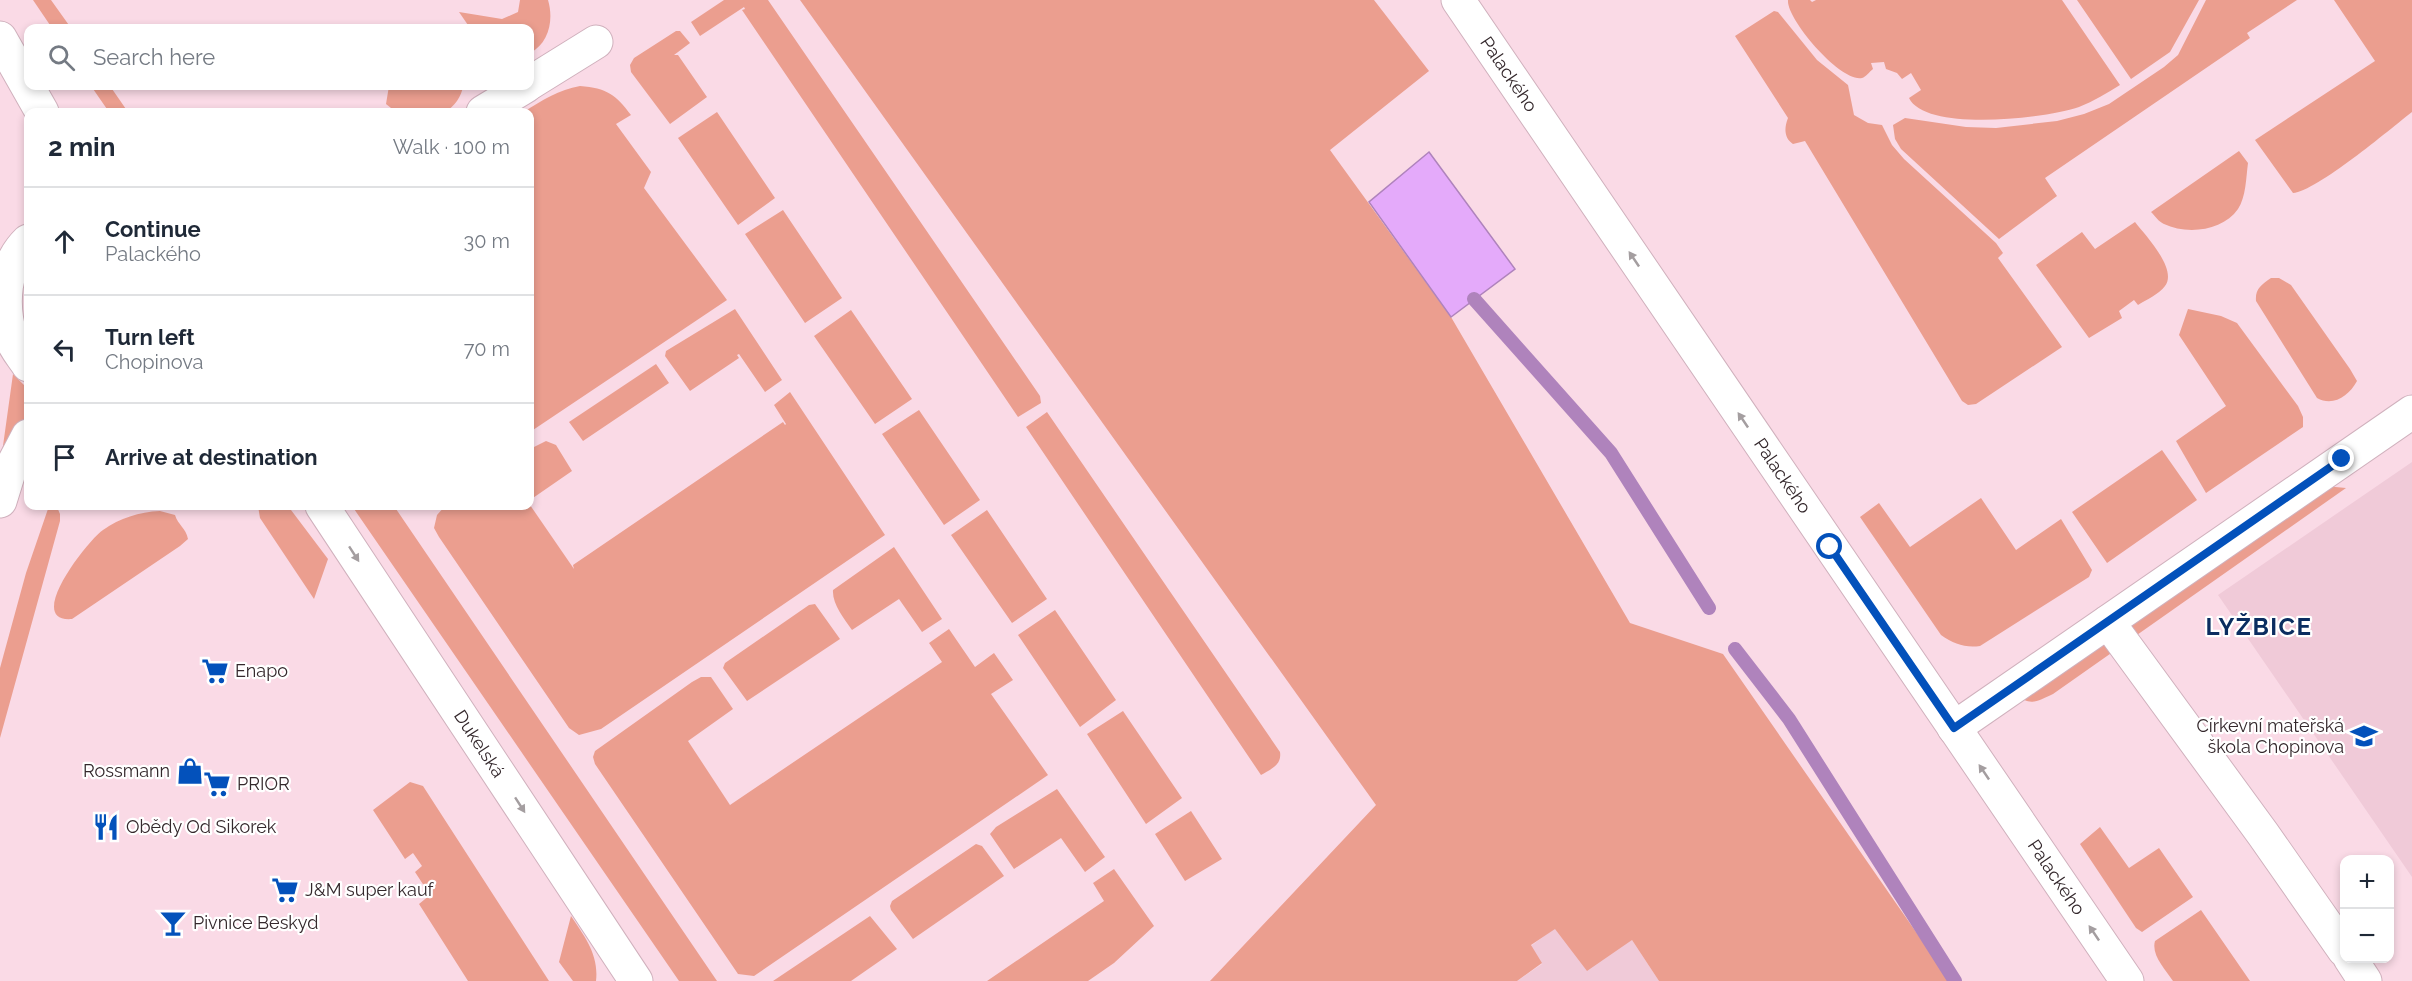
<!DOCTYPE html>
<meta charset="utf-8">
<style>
:root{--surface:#fff;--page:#f6f6f7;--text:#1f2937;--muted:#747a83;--line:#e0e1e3}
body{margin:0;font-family:Raleway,sans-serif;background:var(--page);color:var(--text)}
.controls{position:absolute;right:18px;bottom:18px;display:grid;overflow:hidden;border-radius:12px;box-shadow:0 3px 9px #0003}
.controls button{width:54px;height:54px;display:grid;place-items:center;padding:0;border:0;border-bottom:2px solid var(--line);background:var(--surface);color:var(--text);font:30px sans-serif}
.stop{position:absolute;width:18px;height:18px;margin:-14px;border:4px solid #0351bb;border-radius:50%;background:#fff}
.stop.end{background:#0351bb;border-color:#fff;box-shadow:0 2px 6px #0008}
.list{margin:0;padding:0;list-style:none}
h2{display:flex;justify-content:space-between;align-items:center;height:78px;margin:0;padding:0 24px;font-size:26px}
h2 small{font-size:20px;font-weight:400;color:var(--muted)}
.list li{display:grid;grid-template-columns:39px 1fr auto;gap:18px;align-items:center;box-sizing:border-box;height:108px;padding:0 24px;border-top:2px solid var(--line)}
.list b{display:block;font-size:22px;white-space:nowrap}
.list p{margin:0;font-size:20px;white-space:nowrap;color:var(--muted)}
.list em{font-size:20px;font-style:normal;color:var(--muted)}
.icon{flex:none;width:33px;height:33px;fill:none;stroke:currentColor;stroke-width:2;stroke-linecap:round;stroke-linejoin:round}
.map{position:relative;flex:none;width:2412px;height:981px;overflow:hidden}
.search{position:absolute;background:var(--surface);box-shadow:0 3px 9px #0003;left:24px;top:24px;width:510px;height:66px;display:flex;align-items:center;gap:15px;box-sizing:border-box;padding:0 21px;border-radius:12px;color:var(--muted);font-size:22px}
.panel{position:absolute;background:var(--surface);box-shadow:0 3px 9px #0003;left:24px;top:108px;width:510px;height:402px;border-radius:12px}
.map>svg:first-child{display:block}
</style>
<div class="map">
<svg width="2412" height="981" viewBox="0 0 2412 981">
<rect width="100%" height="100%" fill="#fadae6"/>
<path fill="#f0cad8" d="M 2412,462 L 2412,877 L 2218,595 Z
M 1555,928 L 1632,940 L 1659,981 L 1517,981 L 1542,964 L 1531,946 Z"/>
<path fill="#eb9e8f" d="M 33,0 L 51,0 L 71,28 L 52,28 Z
M 520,0 L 548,0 C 554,20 549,43 530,53 L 530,28 L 470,28 L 459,12 L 502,19 L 518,12 Z
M 724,0 L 768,0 L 1040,396 L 1041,403 L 1018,417 L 742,10 L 745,9 L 744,7 L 700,36 L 691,22 Z
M 800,0 L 1374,0 L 1429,71 L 1330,150 L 1451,317 L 1630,623 L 1723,654 L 1950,981 L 1659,981 L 1632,940 L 1587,971 L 1555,929 L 1531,945 L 1542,963 L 1517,981 L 1210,981 L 1376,805 Z
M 1788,0 L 1810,0 L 1812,2 L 1816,0 L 2062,0 L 2120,85 C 2107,93 2094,101 2079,107 C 2048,118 1926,133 1909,98 L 1921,90 L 1911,73 L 1902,79 L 1897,73 L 1886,69 L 1884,62 L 1871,63 L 1873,69 C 1869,72 1866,77 1862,78 C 1841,83 1786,19 1788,0 Z
M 2077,0 L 2199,0 L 2170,52 L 2131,79 Z
M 2206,0 L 2297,0 L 2247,33 L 2250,38 L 2045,178 L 2057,196 L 1999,239 L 1901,149 L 1895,139 L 1893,125 L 1905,118 L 1966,127 L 1996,128 L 2057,121 L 2084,114 L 2109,104 L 2164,67 L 2178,55 Z
M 2334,0 L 2412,0 L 2412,112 C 2389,130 2317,191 2293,193 L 2255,140 L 2375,61 Z
M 1774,11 L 1778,12 L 1817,60 L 1848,85 L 1854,115 L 1868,123 L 1882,125 L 1892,145 L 1904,159 L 1996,243 L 2003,253 L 1998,258 L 2062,347 L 1976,404 L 1968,405 L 1962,401 L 1805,141 L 1793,144 C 1784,138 1784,128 1788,118 L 1735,36 Z
M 676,31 L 680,31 L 690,43 L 674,55 L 678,55 L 707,97 L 670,124 L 631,72 L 630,65 L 634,58 Z
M 91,86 L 110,86 L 128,112 L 109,112 Z
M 389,86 L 463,86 C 462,96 454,107 445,112 L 396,112 L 386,104 Z
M 580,86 C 607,88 616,95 631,115 L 616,124 L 651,172 L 644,188 L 727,300 L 530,432 L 530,112 L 524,112 C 542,100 559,90 580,86 Z
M 717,112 L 775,198 L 738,225 L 678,138 Z
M 2239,151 L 2248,163 C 2246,178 2246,197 2238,209 C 2223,231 2187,235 2164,224 C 2159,222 2155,216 2151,212 Z
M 783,210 L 842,298 L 805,323 L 745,234 Z
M 2135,222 C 2145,235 2178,269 2165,286 C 2159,294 2146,300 2138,305 L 2134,300 L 2119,311 L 2122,318 L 2089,338 L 2036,265 L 2082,232 L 2095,249 Z
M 2271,278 L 2279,278 L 2291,285 L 2350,369 L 2357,381 C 2349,396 2333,407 2317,398 L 2256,301 C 2255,289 2261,285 2271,278 Z
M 735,309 L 782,380 L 765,392 L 739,354 L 737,355 L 739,358 L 690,391 L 665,356 L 666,351 Z
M 2188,309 L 2221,316 L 2237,323 L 2298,406 L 2303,417 L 2303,427 L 2206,493 L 2176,441 L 2226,406 L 2179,335 Z
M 851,310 L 912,399 L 875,424 L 814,336 Z
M 656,364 L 669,383 L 583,441 L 569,422 Z
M 13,374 L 28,389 L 28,453 L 2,453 Z
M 790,392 L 885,535 L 601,729 L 579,735 L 569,728 L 439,537 L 434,528 L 437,515 L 445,506 L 530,505 L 574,569 L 573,565 L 783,422 L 785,425 L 786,424 L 774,405 Z
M 919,410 L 980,500 L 944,525 L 882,434 Z
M 1047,412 L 1280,752 C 1282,765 1271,769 1261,775 L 1026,427 Z
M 546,441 L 556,445 L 572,471 L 530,500 L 530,449 Z
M 2162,450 L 2197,500 L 2107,563 L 2072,512 Z
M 2325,486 L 2346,488 L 2053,694 C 2038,701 2029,707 2017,694 Z
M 1981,498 L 2016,550 L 2061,519 L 2092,570 L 2089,577 L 1980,646 C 1965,648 1954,644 1941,635 L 1860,517 L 1879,503 L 1910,547 Z
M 49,506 L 57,507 L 60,514 L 60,521 L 0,738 L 0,668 L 26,573 Z
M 258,506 L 288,506 L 328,559 L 314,599 L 260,518 Z
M 352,506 L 394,506 L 717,981 L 679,981 Z
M 987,510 L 1047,599 L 1012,623 L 951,535 Z
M 160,511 L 175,515 C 178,525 186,528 188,539 L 180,546 L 72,619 C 23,623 88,540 103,530 C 120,518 139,512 160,511 Z
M 894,547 L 942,619 L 922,632 L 899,599 L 852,630 C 844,618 832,604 833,590 Z
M 815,604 L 840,639 L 747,701 L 723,668 L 725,663 L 809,605 Z
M 1055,610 L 1116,700 L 1080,727 L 1018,635 Z
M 949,629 L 975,667 L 994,653 L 1013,680 L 991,694 L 1048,775 L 754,976 L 738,974 L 595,764 L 593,757 L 595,751 L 692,682 L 701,677 L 711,677 L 733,709 L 688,741 L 730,805 L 942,662 L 929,643 Z
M 1123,711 L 1182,798 L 1146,824 L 1087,734 Z
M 410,782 L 423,786 L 549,981 L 468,981 L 419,904 L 430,895 L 415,872 L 422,866 L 413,853 L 405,859 L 373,810 Z
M 1057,789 L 1105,857 L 1085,872 L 1061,838 L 1014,869 L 990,834 L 996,827 Z
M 1191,811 L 1222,859 L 1185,881 L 1155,834 Z
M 2100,827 L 2129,868 L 2159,848 L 2193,897 L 2142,932 L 2136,928 L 2080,844 Z
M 976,844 L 982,846 L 1004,876 L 913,939 L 891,910 L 890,906 L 892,901 Z
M 1114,869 L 1154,926 L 1114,963 L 1088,981 L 987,981 L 1104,901 L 1093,883 Z
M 2201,910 L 2250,981 L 2173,981 C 2165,969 2151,955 2155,941 Z
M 571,916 C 585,937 599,955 596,981 L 573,981 L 559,962 Z
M 870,916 L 897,949 L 851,981 L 773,981 Z"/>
<path fill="#e4aafa" stroke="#af83bc" stroke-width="1.5" d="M 1429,152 L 1515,269 L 1451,317 L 1369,202 Z"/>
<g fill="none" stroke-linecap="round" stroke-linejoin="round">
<path stroke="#af83bc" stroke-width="14" d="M 1474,299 L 1611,453 L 1709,608
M 1735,649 L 1789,719 L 1955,981"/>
<defs>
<g id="minor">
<path id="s1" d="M 1458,0 L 2127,981"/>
<path d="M 530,83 L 596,42"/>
<path d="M 483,112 L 526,86"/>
<path id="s2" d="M 322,506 L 636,981"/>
<path d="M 2108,622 L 2263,834 L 2344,950"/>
<path d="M 1954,728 L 2412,412"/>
<path d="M 2350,958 L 2365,981"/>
</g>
<path id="tertiary" d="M 0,38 L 42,112
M 28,241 C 3,265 1,306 11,337 C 14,347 23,357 28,365
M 0,501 L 9,472 L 28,436"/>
</defs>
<use href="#minor" stroke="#d0b1bd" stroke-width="35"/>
<use href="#tertiary" stroke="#d0b1bd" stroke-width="35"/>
<use href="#minor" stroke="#fff" stroke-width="33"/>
<use href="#tertiary" stroke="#fff" stroke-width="33"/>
</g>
<defs><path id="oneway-solid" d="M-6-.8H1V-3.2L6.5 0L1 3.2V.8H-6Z" transform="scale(1.5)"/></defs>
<g fill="#a49ea0">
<use href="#oneway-solid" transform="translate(1634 259) rotate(-124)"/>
<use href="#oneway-solid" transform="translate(1743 420) rotate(-124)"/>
<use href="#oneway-solid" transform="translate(354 554) rotate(57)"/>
<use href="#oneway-solid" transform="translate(1984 772) rotate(-124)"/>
<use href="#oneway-solid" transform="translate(520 805) rotate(57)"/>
<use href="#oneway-solid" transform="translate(2094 933) rotate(-124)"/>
</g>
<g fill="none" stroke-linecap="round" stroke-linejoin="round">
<path stroke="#0351bb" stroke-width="8" d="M 1830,547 L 1954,728 L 2342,459"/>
</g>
<defs>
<symbol id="supermarket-bare" viewBox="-9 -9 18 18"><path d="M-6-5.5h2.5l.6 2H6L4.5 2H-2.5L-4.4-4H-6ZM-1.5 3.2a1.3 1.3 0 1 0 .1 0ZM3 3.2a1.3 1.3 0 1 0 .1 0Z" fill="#0351bb" stroke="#fff" stroke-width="2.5" paint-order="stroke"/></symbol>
<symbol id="school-bare" viewBox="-9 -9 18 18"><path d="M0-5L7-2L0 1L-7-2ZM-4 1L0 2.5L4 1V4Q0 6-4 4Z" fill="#0351bb" stroke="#fff" stroke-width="2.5" paint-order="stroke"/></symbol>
<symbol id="shop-bare" viewBox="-9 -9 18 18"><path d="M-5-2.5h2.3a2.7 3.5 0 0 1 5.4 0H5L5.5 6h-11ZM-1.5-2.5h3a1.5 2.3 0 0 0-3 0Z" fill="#0351bb" stroke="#fff" stroke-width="2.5" paint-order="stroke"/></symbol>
<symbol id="restaurant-bare" viewBox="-9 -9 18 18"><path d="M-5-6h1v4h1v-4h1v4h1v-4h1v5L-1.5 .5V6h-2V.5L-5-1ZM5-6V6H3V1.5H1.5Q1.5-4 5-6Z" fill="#0351bb" stroke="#fff" stroke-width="2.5" paint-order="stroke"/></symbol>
<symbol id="bar-bare" viewBox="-9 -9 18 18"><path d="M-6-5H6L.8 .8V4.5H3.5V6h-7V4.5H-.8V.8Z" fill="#0351bb" stroke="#fff" stroke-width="2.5" paint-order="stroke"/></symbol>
</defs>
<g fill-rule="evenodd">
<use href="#supermarket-bare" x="196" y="652" width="38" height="38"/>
<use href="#school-bare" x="2345" y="717" width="38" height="38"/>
<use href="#shop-bare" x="171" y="752" width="38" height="38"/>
<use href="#supermarket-bare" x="198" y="765" width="38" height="38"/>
<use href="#restaurant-bare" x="87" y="808" width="38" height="38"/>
<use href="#supermarket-bare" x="266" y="871" width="38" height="38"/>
<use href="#bar-bare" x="154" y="904" width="38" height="38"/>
</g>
<g text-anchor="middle" stroke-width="4.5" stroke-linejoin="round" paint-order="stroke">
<g font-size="18" fill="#34282c" stroke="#fff">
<text dy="6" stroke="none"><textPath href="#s1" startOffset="90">Palackého</textPath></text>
<text dy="6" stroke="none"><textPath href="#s1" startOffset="576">Palackého</textPath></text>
<text dy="6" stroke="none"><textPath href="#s2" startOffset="285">Dukelská</textPath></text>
<text dy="6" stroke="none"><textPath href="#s1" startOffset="1062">Palackého</textPath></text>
</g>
<g font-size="18" fill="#34282c" stroke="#fff" text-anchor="start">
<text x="235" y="677">Enapo</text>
<text x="2344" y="732" text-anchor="end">Církevní mateřská<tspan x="2344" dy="21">škola Chopinova</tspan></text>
<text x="170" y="777" text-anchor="end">Rossmann</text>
<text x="237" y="790">PRIOR</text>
<text x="126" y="833">Obědy Od Sikorek</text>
<text x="305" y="896">J&amp;M super kauf</text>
<text x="193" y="929">Pivnice Beskyd</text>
</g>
<g font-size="24" font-weight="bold" letter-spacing="1.5" fill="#0b2d60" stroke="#fff">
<text x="2259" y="635">LYŽBICE</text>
</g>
</g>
</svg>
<div class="controls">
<button>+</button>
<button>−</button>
</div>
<div class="stop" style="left:1830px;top:547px"></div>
<div class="stop end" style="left:2342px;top:459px"></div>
<div class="search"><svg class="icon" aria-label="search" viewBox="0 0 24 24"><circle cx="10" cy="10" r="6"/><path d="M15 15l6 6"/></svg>Search here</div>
<section class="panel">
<h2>2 min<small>Walk · 100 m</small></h2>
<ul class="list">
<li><svg class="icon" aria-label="ahead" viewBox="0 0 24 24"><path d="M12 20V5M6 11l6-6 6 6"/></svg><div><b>Continue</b><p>Palackého</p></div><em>30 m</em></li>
<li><svg class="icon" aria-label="left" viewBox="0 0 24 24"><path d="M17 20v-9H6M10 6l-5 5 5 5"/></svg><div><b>Turn left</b><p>Chopinova</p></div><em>70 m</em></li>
<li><svg class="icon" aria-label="arrive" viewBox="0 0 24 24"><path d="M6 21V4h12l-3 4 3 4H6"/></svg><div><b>Arrive at destination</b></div></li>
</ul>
</section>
</div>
